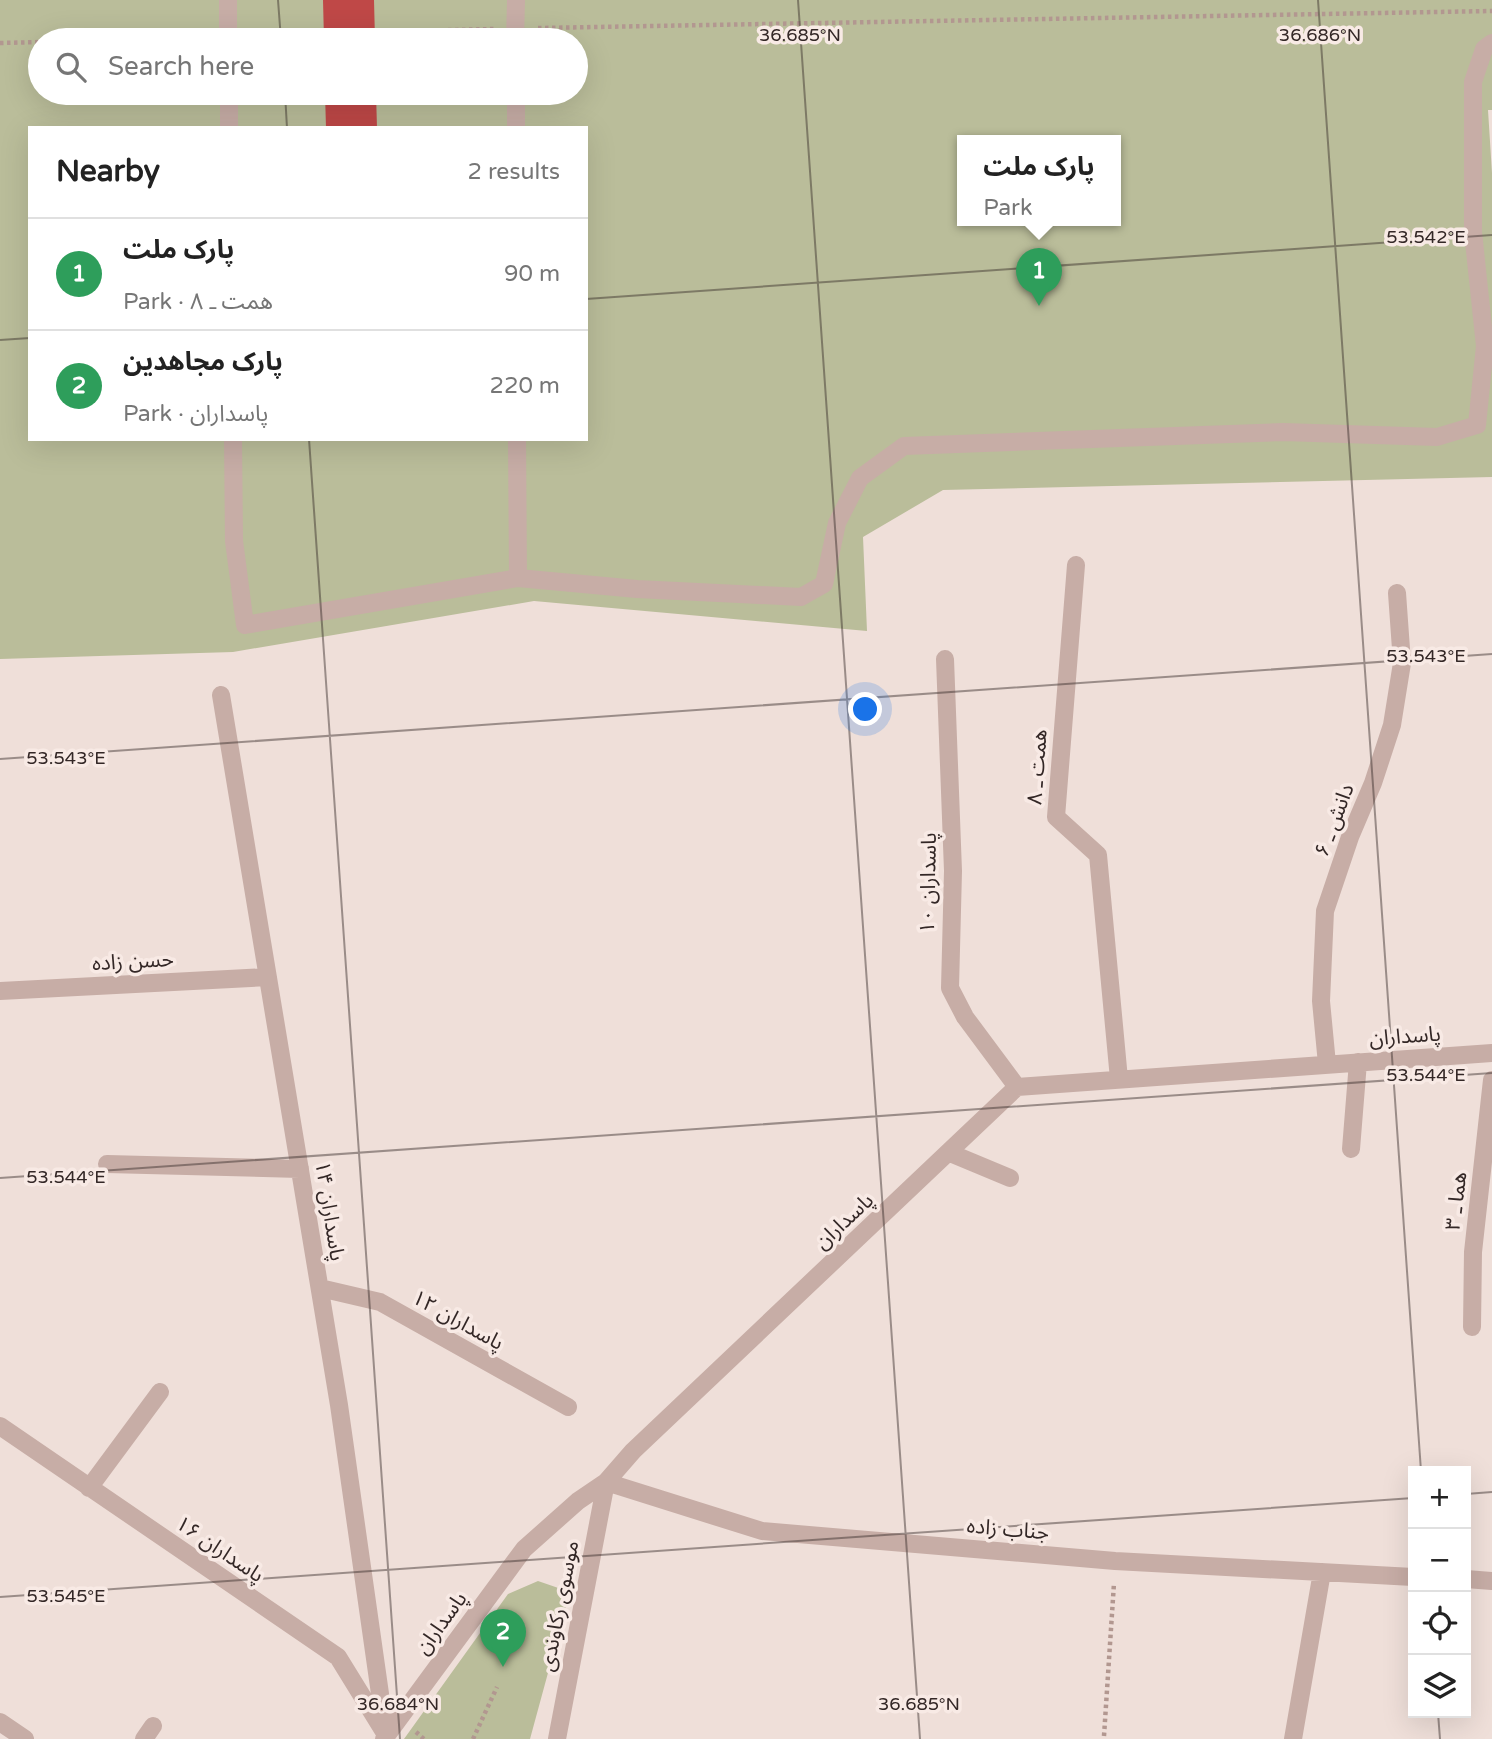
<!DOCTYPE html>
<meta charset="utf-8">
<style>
:root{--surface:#fff;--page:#f2f2f2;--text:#222;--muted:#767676;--line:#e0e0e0;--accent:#1e5249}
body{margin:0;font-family:"Varela Round","Noto Sans Arabic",sans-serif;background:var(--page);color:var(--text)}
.controls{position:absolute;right:21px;bottom:21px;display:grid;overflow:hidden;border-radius:0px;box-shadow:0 7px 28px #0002}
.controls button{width:63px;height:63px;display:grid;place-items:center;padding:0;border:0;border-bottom:2px solid var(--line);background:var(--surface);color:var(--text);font:35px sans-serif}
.you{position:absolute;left:866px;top:710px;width:24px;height:24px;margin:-18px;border:5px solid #fff;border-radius:50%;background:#1a73e8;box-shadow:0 0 0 10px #1a73e833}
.badge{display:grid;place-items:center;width:46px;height:46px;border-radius:50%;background:var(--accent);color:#fff;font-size:23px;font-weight:700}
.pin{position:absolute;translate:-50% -58px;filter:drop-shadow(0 2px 4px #0008)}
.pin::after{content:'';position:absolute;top:37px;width:24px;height:21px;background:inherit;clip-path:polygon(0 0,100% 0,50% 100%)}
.popup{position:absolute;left:957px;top:135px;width:164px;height:91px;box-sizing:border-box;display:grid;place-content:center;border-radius:0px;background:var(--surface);filter:drop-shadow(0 2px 5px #0005);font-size:23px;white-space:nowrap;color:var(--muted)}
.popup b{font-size:26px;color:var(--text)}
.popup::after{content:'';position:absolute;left:50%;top:100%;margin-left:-14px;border:14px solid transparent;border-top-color:var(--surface)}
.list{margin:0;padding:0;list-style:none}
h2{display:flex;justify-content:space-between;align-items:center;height:91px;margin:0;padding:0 28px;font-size:30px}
h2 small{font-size:23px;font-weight:400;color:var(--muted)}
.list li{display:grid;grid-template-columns:46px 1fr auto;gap:21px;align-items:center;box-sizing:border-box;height:112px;padding:0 28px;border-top:2px solid var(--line)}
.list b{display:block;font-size:26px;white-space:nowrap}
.list p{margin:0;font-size:23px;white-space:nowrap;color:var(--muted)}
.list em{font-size:23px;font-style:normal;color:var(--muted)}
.icon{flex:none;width:38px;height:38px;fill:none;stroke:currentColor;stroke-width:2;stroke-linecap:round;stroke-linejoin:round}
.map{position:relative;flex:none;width:1492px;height:1739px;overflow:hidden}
.search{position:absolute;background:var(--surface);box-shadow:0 7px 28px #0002;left:28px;top:28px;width:560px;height:77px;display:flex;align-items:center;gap:18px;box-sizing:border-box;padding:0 24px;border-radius:38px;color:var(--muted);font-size:26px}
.panel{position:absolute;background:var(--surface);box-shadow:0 7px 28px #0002;left:28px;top:126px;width:560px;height:315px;border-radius:0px}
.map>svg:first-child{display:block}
</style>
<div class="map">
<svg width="1492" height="1739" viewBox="0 0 1492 1739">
<rect width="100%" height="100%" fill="#efdfd9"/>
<path fill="#babd9a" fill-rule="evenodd" d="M 0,0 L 1492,0 L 1492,110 L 1488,110 L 1492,173 L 1492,477 L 943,490 L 863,537 L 867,631 L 534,601 L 233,652 L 0,659 ZM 40,40 L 576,40 L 576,93 L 40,93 ZM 30,128 L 586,128 L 586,439 L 30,439 ZM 962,140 L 1116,140 L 1116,220 L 962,220 Z
M 538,1581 L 570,1592 L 530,1739 L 404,1739 L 508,1594 Z"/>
<path fill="#bf4847" d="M 323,0 L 374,0 L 375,40 L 324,40 Z
M 325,93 L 376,93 L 377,128 L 326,128 Z"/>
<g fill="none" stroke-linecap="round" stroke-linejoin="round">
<path stroke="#b29790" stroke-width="4.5" stroke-dasharray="3.5 3.5" stroke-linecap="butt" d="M 538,28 L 1492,11
M 406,31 L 494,29
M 252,33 L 293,33
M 72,40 L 205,35
M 0,43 L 40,42
M 416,1732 L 424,1739
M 1104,1736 L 1114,1583
M 473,1739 L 497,1687"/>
<path stroke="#c7ada6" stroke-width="18" d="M 228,0 L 228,40
M 515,40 L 516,0
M 229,93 L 229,128
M 516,93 L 516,128
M 233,439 L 234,541 L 245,625 L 518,578 L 637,589 L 801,597 L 824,584 L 837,523 L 860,478 L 904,446 L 1283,432 L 1437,437 L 1477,425 L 1485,346 L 1473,232 L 1473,82 L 1484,49 L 1492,43
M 517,439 L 518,578
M 1076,565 L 1056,817 L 1098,855 L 1119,1079
M 945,659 L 953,871 L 950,988 L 965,1017 L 1017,1087
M 221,695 L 339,1405 L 386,1736
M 0,991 L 268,977
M 1327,1064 L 1321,1001 L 1325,911 L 1350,837 L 1373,783 L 1392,725 L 1402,663 L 1397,593
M 1351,1149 L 1358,1062
M 950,1153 L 1010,1178
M 107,1164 L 300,1169
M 320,1288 L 380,1302 L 568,1407
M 1472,1327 L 1473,1252 L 1492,1080
M 0,1426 L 338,1657 L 383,1730
M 89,1488 L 160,1392
M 1466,1579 L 1492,1581
M 0,1722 L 25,1739
M 144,1739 L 153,1726
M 384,1739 L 524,1549 L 578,1501 L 606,1482 L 633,1451 L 1017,1087 L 1492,1053
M 557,1739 L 606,1482 L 762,1531 L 1115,1561 L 1413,1577
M 1293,1739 L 1322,1572"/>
</g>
<path fill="none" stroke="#332726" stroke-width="2" stroke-opacity="0.45" d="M 278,0 L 281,40M 798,0 L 920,1739M 1318,0 L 1421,1471M 285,93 L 287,128M 586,299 L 1492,235M 0,340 L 30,338M 309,439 L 400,1739M 0,759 L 1492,654M 0,1178 L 1492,1073M 1466,1494 L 1492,1492M 0,1597 L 1413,1498M 1438,1713 L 1440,1739"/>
<g text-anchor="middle" stroke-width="7" stroke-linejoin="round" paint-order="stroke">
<g font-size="21" fill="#332726" stroke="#f8eae5">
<text transform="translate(1037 767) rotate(-86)" y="7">همت ـ ۸</text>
<text transform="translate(1334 820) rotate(-69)" y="7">دانش ـ ۶</text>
<text transform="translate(928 883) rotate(-89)" y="7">پاسداران ۱۰</text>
<text transform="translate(133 961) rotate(-3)" y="7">حسن زاده</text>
<text transform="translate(1405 1036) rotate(-4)" y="7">پاسداران</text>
<text transform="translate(1456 1201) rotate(-83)" y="7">هما ـ ۳</text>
<text transform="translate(330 1211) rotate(81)" y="7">پاسداران ۱۴</text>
<text transform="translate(844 1221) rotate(-43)" y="7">پاسداران</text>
<text transform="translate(458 1320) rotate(29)" y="7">پاسداران ۱۲</text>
<text transform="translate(1008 1529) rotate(5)" y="7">جناب زاده</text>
<text transform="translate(220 1549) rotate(34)" y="7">پاسداران ۱۶</text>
<text transform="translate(559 1606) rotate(-79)" y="7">موسوی رکاوندی</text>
<text transform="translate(441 1623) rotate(-54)" y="7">پاسداران</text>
</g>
</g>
<g font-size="18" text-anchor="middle" fill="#332726" stroke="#f8eae5" stroke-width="7" stroke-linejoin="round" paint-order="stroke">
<text x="800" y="41">36.685°N</text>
<text x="1320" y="41">36.686°N</text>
<text x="1426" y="243">53.542°E</text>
<text x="1426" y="662">53.543°E</text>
<text x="66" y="764">53.543°E</text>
<text x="1426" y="1081">53.544°E</text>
<text x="66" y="1183">53.544°E</text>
<text x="66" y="1602">53.545°E</text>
<text x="398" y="1710">36.684°N</text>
<text x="919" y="1710">36.685°N</text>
</g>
</svg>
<div class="controls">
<button>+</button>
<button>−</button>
<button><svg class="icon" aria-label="locate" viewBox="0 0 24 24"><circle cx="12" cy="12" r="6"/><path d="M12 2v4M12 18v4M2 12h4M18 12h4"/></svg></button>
<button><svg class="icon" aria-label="layers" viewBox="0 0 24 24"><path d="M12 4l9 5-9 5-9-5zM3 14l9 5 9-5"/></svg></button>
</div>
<div class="you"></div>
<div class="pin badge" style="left:1039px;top:306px;background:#2e9e5b">1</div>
<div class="popup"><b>پارک ملت</b>Park</div>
<div class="pin badge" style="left:503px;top:1667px;background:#2e9e5b">2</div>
<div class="search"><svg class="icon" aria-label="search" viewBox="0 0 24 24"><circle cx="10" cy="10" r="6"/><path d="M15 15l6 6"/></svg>Search here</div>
<section class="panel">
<h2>Nearby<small>2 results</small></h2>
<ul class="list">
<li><span class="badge" style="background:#2e9e5b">1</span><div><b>پارک ملت</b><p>Park · همت ـ ۸</p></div><em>90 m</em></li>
<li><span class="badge" style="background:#2e9e5b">2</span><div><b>پارک مجاهدین</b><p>Park · پاسداران</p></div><em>220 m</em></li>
</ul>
</section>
</div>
